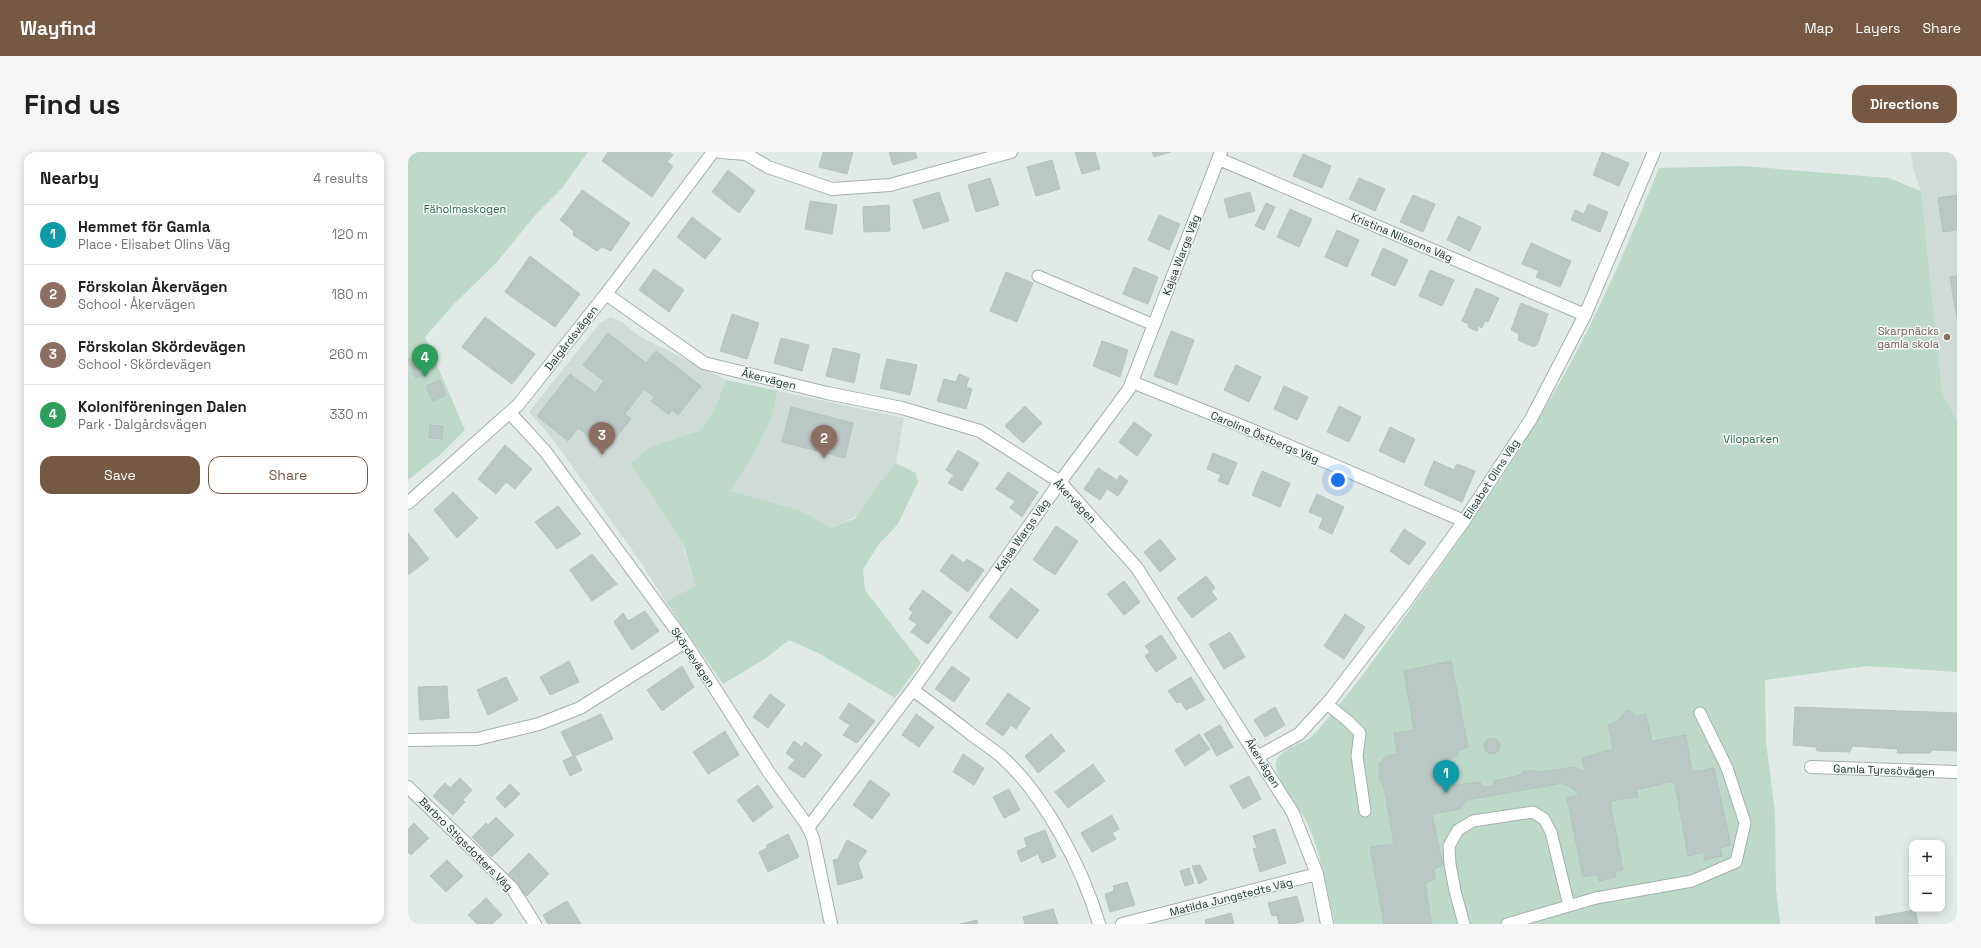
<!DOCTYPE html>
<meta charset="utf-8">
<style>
:root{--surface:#fff;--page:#f6f6f6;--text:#202124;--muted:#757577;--line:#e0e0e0;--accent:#775943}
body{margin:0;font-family:"Space Grotesk",sans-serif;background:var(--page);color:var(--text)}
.controls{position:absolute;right:12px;bottom:12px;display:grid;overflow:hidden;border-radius:8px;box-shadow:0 2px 10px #0003}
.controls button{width:36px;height:36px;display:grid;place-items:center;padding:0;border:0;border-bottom:1px solid var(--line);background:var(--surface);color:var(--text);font:20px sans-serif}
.you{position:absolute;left:930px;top:328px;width:14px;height:14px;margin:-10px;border:3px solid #fff;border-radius:50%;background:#1a73e8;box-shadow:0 0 0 6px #1a73e833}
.badge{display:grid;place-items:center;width:26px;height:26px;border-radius:50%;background:var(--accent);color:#fff;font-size:13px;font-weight:700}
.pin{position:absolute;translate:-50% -33px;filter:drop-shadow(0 1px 2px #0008)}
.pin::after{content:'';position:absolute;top:21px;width:14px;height:12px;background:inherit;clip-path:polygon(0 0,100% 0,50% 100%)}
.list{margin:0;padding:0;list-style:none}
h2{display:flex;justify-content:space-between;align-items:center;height:52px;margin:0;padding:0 16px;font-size:17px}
h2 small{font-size:13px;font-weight:400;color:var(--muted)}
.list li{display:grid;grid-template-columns:26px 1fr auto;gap:12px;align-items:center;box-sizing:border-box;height:60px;padding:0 16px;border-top:1px solid var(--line)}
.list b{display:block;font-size:15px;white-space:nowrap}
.list p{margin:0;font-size:13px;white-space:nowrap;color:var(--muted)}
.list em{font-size:13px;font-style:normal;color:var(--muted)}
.actions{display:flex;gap:8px;padding:12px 16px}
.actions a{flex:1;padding:9px 0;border:1px solid var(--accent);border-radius:12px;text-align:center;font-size:14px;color:var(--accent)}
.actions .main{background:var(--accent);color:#fff}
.map{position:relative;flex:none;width:1549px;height:772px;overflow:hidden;border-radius:12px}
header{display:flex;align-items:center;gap:24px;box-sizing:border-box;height:56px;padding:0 20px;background:var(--accent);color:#fff}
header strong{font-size:19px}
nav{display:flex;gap:22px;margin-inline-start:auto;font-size:14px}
.intro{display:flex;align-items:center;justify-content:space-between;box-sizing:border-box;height:96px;padding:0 24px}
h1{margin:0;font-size:28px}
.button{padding:10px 18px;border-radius:12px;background:var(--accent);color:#fff;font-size:14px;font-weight:700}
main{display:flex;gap:24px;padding:0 24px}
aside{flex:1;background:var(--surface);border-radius:12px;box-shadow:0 2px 10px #0003}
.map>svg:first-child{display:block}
</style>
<header>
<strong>Wayfind</strong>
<nav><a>Map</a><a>Layers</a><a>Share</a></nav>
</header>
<div class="intro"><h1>Find us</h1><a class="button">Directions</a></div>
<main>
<aside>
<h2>Nearby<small>4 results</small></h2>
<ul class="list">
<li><span class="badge" style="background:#0f9aa8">1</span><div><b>Hemmet för Gamla</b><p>Place · Elisabet Olins Väg</p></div><em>120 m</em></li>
<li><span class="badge" style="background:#8d6e63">2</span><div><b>Förskolan Åkervägen</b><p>School · Åkervägen</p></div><em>180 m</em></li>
<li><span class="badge" style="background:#8d6e63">3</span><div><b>Förskolan Skördevägen</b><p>School · Skördevägen</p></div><em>260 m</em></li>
<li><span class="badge" style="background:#2e9e5b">4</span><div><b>Koloniföreningen Dalen</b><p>Park · Dalgårdsvägen</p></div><em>330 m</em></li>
</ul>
<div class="actions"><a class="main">Save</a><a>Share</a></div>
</aside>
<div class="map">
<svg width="1549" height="772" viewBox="0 0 1549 772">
<rect width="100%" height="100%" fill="#e2eae8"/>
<path fill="#d0dad7" d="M 1503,0 L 1549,0 L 1549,269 L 1534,240 L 1513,39 L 1505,17 Z
M 202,165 L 214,170 L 231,184 L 318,228 L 306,258 L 293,278 L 241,295 L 222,312 L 242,340 L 274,390 L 287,435 L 258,450 L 230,406 L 179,335 L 144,286 L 121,260 L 192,171 Z
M 370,239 L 496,266 L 488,311 L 472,330 L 450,364 L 423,376 L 392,358 L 321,339 L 346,301 L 363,267 Z"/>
<path fill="#bdd9ca" d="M 0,0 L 180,0 L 154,36 L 129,61 L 89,110 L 46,152 L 17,185 L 57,278 L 33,302 L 0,328 Z
M 1334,14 L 1481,26 L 1513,39 L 1534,240 L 1549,269 L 1549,520 L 1460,514 L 1357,528 L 1358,589 L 1367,661 L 1368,737 L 1372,772 L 927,772 C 918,737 913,697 896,665 C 890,655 864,621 868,610 C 873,596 893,593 903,585 C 910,579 915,571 921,565 C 941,542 958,518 976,494 C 1039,405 1103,318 1156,223 C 1193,156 1223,86 1251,16 Z
M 318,228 L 370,239 L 363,267 L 346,301 L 322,339 L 392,358 L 423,376 L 448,366 L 472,330 L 488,311 L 508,321 L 510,330 L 490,372 L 471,392 L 455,417 L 457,438 L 513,511 L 487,546 L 410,501 L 381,488 L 358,506 L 315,532 L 258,450 L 287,434 L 276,394 L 242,340 L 222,312 L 241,295 L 293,278 L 306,258 Z"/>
<path fill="#bac7c4" stroke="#b5c3c0" d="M 200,0 L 261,0 L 265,3 L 259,10 L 265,14 L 244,45 L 194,9 Z
M 415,0 L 445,0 L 439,22 L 411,15 Z
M 481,0 L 507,0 L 509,6 L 485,13 Z
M 667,0 L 687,0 L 692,17 L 674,22 Z
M 744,0 L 763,0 L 746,5 Z
M 1194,0 L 1221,11 L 1211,34 L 1185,23 Z
M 895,2 L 923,14 L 914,36 L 885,24 Z
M 644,8 L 652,37 L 628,44 L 619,15 Z
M 320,18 L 347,39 L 331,61 L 304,40 Z
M 582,26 L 591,53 L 568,60 L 560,33 Z
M 951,26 L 977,37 L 967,59 L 941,47 Z
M 174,38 L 222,71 L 203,99 L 194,95 L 189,99 L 165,83 L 166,79 L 152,68 Z
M 531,40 L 541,69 L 515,77 L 505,48 Z
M 842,40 L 847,59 L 821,66 L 816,47 Z
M 1005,43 L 1027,52 L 1015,80 L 992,70 Z
M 1549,43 L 1549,78 L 1535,80 L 1530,46 Z
M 402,49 L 429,53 L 424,82 L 397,77 Z
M 858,51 L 867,55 L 856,78 L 847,74 Z
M 1180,52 L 1200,60 L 1192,80 L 1163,68 L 1167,58 L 1176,62 Z
M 481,53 L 482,79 L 456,80 L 455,55 Z
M 882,57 L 904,67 L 891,95 L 869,85 Z
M 751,63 L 772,72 L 761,98 L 740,88 Z
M 1050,64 L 1073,75 L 1062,99 L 1039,88 Z
M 284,65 L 313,87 L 297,107 L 269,85 Z
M 929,78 L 951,88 L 939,115 L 917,105 Z
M 1123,91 L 1163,109 L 1152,135 L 1128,125 L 1131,119 L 1114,112 Z
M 975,96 L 1000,108 L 987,134 L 963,123 Z
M 122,104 L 172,142 L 147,175 L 97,140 Z
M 726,115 L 750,125 L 740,152 L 715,142 Z
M 246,117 L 276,138 L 261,160 L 231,138 Z
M 1022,118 L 1046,128 L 1034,154 L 1011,144 Z
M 598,120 L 625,131 L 609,170 L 582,159 Z
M 1549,124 L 1549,167 L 1542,125 Z
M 1068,136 L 1091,146 L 1080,170 L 1077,169 L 1074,176 L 1070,174 L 1069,179 L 1060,175 L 1061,172 L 1054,169 Z
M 1113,151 L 1140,162 L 1130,191 L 1126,195 L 1110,188 L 1111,182 L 1103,178 Z
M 324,162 L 351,171 L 339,207 L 312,199 Z
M 77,165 L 127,202 L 104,232 L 54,195 Z
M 763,179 L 786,188 L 769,233 L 746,224 Z
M 200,181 L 238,211 L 248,199 L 293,234 L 270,263 L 264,258 L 261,263 L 243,249 L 247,245 L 236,237 L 217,262 L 223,267 L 198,298 L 170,276 L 160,289 L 129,264 L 162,222 L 187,241 L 196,229 L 175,213 Z
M 373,186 L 401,193 L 394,219 L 366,211 Z
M 694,189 L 720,198 L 712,225 L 685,214 Z
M 425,196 L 452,202 L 446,231 L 418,224 Z
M 12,203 L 20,221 L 8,226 L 0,208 Z
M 479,207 L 509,213 L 502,243 L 472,236 Z
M 828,213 L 853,225 L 841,250 L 816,238 Z
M 551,222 L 561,226 L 558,235 L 564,237 L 558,257 L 529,249 L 536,227 L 548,230 Z
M 32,228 L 38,243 L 25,249 L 18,234 Z
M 876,234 L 900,245 L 889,268 L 866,257 Z
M 617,254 L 634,271 L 615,291 L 597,274 Z
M 931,254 L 953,265 L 941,290 L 919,280 Z
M 383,255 L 445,271 L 437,306 L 374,290 Z
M 726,270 L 744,283 L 729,304 L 711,290 Z
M 22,273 L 35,274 L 34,287 L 21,286 Z
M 982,275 L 1007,287 L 996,311 L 971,299 Z
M 97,293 L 124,317 L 107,337 L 98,330 L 88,342 L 70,327 Z
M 550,298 L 571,311 L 554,339 L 540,331 L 546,323 L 538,318 Z
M 805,301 L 829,311 L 820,333 L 810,329 L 813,323 L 799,317 Z
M 1026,309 L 1046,318 L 1049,312 L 1067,319 L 1054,350 L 1016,333 Z
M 690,316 L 709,328 L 712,323 L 720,329 L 710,344 L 699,337 L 692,348 L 676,337 Z
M 854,319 L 882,331 L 872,355 L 844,343 Z
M 600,320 L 630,340 L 614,365 L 602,356 L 607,349 L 588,337 Z
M 45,340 L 70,366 L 49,386 L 26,358 Z
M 909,342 L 936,355 L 924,382 L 911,376 L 915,366 L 901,360 Z
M 150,354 L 173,382 L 149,397 L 127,370 Z
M 648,374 L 670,389 L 647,423 L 625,408 Z
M 996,377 L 1018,391 L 1001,413 L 982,399 Z
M 0,381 L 21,407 L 0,423 Z
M 752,387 L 768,407 L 752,420 L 736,400 Z
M 184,402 L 209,432 L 184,449 L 162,418 Z
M 544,402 L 556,411 L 559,407 L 576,418 L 560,440 L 532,419 Z
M 798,424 L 807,436 L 803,439 L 809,447 L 784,466 L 769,446 Z
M 716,429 L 732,450 L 716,463 L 699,442 Z
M 603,436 L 631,458 L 609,487 L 581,465 Z
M 515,438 L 544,460 L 520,492 L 503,480 L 509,472 L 501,467 L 505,460 L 501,457 Z
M 237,459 L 251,479 L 224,498 L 206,470 L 215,461 L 220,469 Z
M 937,462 L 957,475 L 936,507 L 916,494 Z
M 822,480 L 837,505 L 816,517 L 801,492 Z
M 753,483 L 769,506 L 748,520 L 737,504 L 742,500 L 737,494 Z
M 161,509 L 171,530 L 142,543 L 132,525 Z
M 1043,509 L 1060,595 L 1049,599 L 1050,603 L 1036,610 L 1040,634 L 1072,630 L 1074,635 L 1086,634 L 1086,629 L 1113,623 L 1115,620 L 1126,618 L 1131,620 L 1167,615 L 1174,619 L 1177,618 L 1174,606 L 1205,597 L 1200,573 L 1209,569 L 1218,559 L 1223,559 L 1228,564 L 1238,562 L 1244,589 L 1278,583 L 1284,620 L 1306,616 L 1323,693 L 1312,696 L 1314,704 L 1296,708 L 1296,700 L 1280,704 L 1267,632 L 1262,630 L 1228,638 L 1230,645 L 1202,649 L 1215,718 L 1207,720 L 1208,725 L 1191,729 L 1189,722 L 1175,725 L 1159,646 L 1171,644 L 1167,638 L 1155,631 L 1059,648 L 1052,657 L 1024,662 L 1035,713 L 1026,717 L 1027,726 L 1017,732 L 1024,772 L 976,772 L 962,695 L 986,692 L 976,635 L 971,625 L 971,611 L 979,604 L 989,602 L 986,581 L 1006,578 L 996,519 Z
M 274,514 L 286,535 L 254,559 L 239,538 Z
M 544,514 L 562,527 L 546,550 L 527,537 Z
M 98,525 L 110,548 L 80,563 L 69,538 Z
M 783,525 L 797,548 L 778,558 L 773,550 L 769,551 L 760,539 Z
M 39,534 L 41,566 L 12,568 L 10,535 Z
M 600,541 L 622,556 L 608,577 L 603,573 L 595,584 L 578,572 Z
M 362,542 L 377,553 L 360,576 L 345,565 Z
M 441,551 L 467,569 L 449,591 L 435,583 L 442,573 L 431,566 Z
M 867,555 L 877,573 L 857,585 L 846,568 Z
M 1387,555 L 1549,561 L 1549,599 L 1524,598 L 1522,601 L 1489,601 L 1490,597 L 1444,594 L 1442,600 L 1409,599 L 1408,595 L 1385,593 Z
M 193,562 L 205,587 L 167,604 L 174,618 L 162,624 L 155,609 L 165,604 L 153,580 Z
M 508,562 L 526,575 L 511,595 L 494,583 Z
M 812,573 L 825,595 L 809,604 L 796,582 Z
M 317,579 L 331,603 L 300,622 L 285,600 Z
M 643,582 L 657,599 L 630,621 L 617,604 Z
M 791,582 L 802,597 L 777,614 L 767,598 Z
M1076 594a8 8 0 1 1 16 0a8 8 0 1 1-16 0Z
M 386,589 L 394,595 L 397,590 L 414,603 L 396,626 L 380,616 L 387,608 L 378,601 Z
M 555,602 L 576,616 L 566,633 L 545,620 Z
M 685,612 L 697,629 L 660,656 L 647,640 Z
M 841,624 L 853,647 L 835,657 L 822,634 Z
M 52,626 L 64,638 L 55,648 L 57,650 L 45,663 L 25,644 L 37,631 L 42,636 Z
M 462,628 L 482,642 L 464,667 L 445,653 Z
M 102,632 L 112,642 L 97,656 L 88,646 Z
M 350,633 L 365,655 L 345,670 L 329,648 Z
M 601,637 L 612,658 L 596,666 L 585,645 Z
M 704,663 L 711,677 L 704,681 L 708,687 L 684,700 L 673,681 Z
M 88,665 L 106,683 L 84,705 L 64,685 L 78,671 L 80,673 Z
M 6,671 L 21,686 L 3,703 L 0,700 L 0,677 Z
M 867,677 L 878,711 L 852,720 L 845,697 L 849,696 L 845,684 Z
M 637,678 L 648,705 L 634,711 L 630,702 L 613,710 L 609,699 L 619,695 L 616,686 Z
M 380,682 L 391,705 L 360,720 L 351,700 L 359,696 L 359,693 Z
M 439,688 L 459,699 L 450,711 L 455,726 L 430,733 L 425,708 L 430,707 Z
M 121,701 L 141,722 L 119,744 L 99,723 Z
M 39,708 L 55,724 L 38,740 L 22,724 Z
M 792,713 L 799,727 L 791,732 L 784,714 Z
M 781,716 L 786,731 L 777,734 L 772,719 Z
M 719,730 L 727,753 L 702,760 L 697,742 L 706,739 L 705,734 Z
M 889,744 L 896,769 L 885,772 L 871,772 L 869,763 L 864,764 L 860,751 Z
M 78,746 L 94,763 L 84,772 L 69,772 L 60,763 Z
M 159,749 L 173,772 L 140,772 L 135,763 Z
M 645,757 L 650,772 L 617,772 L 615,765 Z
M 1507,758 L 1510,772 L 1468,772 L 1467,765 Z
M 823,761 L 826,772 L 798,772 L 797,768 Z
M 569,768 L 570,772 L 552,772 Z"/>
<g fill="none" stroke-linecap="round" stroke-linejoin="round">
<defs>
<path id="lane" d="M 630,124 L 746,173
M 919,552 L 940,569 L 952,581 L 949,604 L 957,659
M 1056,772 L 1047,739 L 1042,712 L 1041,694 L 1050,678 L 1065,669 L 1125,660 L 1136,667 L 1143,680 L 1161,754
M 1099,772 L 1188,746 L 1284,729 L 1328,710 L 1337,671 L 1319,616 L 1292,561"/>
<path id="street" d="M 312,0 L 338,2 L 360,15 L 424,37 L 482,33 L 603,0
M 811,7 L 1177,163
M 198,142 L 296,211 L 419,241 L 494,256 L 572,279 L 652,330 L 729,416 L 885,661 L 909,722 L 919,772
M 724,230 L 839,276 L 1056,369
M 102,261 L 137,299 L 277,490 L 360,619 L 399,673 L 405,686 L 423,772
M 0,351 L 110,253 L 198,142 L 305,0
M 505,538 C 524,552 544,567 563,582 C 573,590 585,597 595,606 C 637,644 675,717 691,772
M 0,588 L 69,587 L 131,572 L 172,556 L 277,490
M 851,604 L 891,582 L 923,547 L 1001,445 L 1056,369 L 1123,267 L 1177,163 L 1246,0
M 1403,615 L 1549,620
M 0,635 L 104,736 L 127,772
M 400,676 L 509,532 L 652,330 L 721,237 L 813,0
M 714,772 L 909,722"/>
</defs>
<use href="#lane" stroke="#a5b1af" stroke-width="13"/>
<use href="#street" stroke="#a5b1af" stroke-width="14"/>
<use href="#lane" stroke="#fff" stroke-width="11"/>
<use href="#street" stroke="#fff" stroke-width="12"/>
</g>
<circle fill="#8d6e63" stroke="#f2f7f5" stroke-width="1.5" cx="1539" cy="185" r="4"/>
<g text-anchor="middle" stroke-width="3" stroke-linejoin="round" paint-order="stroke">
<g font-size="11" fill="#336b53" stroke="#f2f7f5">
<text x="57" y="61">Fäholmaskogen</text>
<text x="1343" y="291">Viloparken</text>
</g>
<g font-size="11" fill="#243937" stroke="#f2f7f5">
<text transform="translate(994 85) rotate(23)" y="4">Kristina Nilssons Väg</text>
<text transform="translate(773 103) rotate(-69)" y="4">Kajsa Wargs Väg</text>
<text transform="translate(163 186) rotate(-52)" y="4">Dalgårdsvägen</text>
<text transform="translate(361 227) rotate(14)" y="4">Åkervägen</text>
<text transform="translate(857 285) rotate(23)" y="4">Caroline Östbergs Väg</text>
<text transform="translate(1083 327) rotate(-57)" y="4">Elisabet Olins Väg</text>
<text transform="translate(667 349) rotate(46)" y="4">Åkervägen</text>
<text transform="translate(614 383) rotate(-55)" y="4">Kajsa Wargs Väg</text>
<text transform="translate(285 505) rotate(56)" y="4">Skördevägen</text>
<text transform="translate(855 611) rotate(58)" y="4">Åkervägen</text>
<text transform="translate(1476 618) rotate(2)" y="4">Gamla Tyresövägen</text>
<text transform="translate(58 692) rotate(45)" y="4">Barbro Stigsdotters Väg</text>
<text transform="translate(823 745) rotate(-14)" y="4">Matilda Jungstedts Väg</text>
</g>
<g font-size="11" fill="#785e54" stroke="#f2f7f5" text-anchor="end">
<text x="1531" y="183">Skarpnäcks<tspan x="1531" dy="13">gamla skola</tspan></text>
</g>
</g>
</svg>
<div class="controls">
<button>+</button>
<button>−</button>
</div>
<div class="you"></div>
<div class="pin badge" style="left:1038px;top:641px;background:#0f9aa8">1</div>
<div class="pin badge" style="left:416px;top:306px;background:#8d6e63">2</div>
<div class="pin badge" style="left:194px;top:303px;background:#8d6e63">3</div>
<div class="pin badge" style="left:17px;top:225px;background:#2e9e5b">4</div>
</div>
</main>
